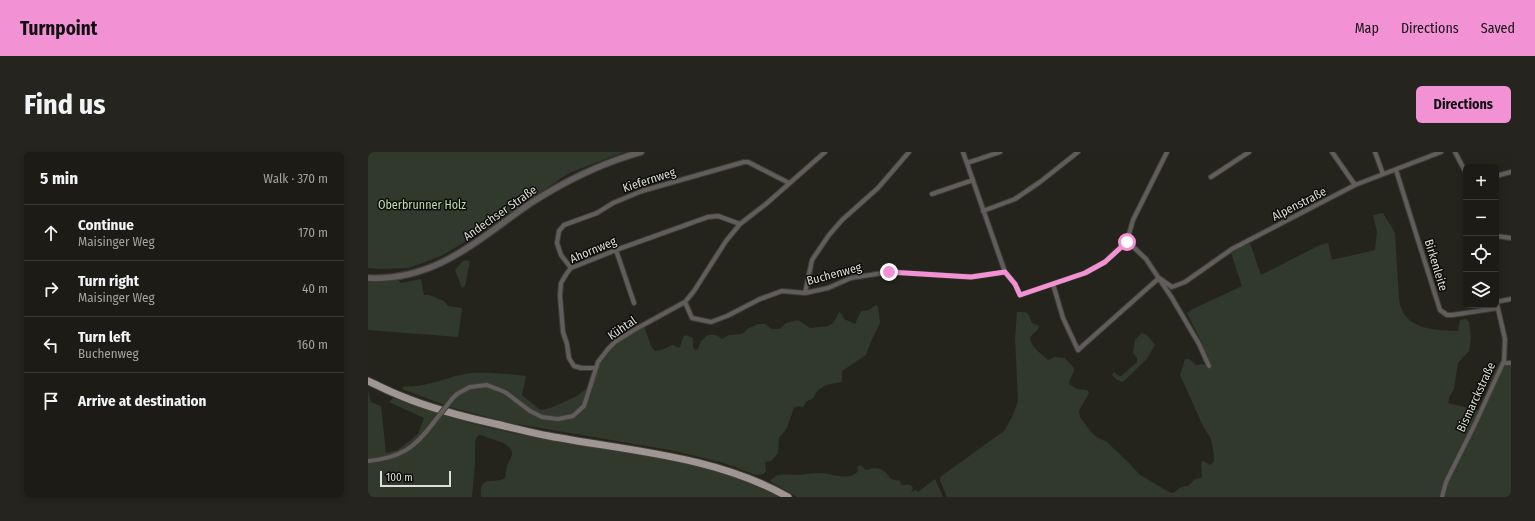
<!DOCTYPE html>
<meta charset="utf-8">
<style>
:root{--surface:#1c1b15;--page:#25241e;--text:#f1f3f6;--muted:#a0a1a0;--line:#3a3934;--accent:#f391d5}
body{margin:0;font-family:"Fira Sans Condensed",sans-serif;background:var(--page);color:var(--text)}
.controls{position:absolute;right:12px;top:12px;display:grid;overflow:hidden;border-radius:6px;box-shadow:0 2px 6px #0003}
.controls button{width:36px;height:36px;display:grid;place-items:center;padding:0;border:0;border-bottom:1px solid var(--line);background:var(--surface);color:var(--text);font:20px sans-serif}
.scale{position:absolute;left:12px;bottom:10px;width:71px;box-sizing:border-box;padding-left:4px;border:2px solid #deddd8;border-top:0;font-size:11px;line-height:14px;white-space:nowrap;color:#deddd8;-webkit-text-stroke:3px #0d0d0a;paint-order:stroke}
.stop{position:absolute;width:12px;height:12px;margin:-9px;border:3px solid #f391d5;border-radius:50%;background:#fff}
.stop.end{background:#f391d5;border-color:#fff;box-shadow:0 1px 4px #0008}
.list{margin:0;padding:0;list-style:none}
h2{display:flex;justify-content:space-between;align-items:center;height:52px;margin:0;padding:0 16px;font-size:17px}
h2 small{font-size:13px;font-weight:400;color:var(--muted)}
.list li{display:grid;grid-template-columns:26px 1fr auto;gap:12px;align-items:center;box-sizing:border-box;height:56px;padding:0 16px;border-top:1px solid var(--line)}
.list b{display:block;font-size:15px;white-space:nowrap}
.list p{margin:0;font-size:13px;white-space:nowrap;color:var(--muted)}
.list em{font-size:13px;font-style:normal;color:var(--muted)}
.icon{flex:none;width:22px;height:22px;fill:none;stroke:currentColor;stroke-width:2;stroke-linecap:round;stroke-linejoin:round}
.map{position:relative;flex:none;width:1143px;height:345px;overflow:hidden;border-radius:6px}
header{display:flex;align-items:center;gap:24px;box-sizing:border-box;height:56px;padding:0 20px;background:var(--accent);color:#111}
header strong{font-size:19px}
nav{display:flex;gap:22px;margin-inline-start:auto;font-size:14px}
.intro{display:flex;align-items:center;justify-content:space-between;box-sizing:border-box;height:96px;padding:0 24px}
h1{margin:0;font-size:28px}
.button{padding:10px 18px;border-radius:6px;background:var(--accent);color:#111;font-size:14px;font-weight:700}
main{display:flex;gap:24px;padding:0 24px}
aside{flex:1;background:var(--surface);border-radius:6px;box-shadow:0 2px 6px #0003}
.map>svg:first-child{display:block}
</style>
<header>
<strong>Turnpoint</strong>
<nav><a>Map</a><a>Directions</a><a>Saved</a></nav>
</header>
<div class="intro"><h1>Find us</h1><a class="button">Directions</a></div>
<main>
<aside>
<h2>5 min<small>Walk · 370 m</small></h2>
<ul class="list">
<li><svg class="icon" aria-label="ahead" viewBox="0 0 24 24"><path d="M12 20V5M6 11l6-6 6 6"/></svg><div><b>Continue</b><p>Maisinger Weg</p></div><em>170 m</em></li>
<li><svg class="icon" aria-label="right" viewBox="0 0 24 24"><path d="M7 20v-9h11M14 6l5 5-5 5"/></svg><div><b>Turn right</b><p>Maisinger Weg</p></div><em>40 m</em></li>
<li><svg class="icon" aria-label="left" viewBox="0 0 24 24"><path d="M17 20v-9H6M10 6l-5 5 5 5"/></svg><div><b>Turn left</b><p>Buchenweg</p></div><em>160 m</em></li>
<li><svg class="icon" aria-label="arrive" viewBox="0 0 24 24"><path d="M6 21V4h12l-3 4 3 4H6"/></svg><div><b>Arrive at destination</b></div></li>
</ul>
</aside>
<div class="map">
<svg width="1143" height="345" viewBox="0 0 1143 345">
<rect width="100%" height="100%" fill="#25241c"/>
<path fill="#30392b" d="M 0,0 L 256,0 L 201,21 L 127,72 L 73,104 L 41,116 L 11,117 L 0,116 Z
M 1015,61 L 1027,81 L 1031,147 C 1035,178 1065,178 1090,179 L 1092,168 L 1098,167 L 1101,170 L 1103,186 L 1101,199 L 1090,211 L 1086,237 L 1082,244 L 1080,251 L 1112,259 L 1124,225 L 1133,208 L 1143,209 L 1143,345 L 579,345 L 572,328 L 572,325 L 636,279 L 644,265 L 650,249 L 647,186 L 649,160 C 662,160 660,161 664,171 L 671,174 L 670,177 L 662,185 C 662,195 674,202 680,208 L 687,205 L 697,206 L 706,216 C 707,222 701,226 701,232 L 709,237 L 719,238 L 721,241 L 711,259 L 712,265 L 724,281 L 730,286 L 739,290 L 761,311 L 772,323 L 803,341 L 807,340 C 812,336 813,334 820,334 L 826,328 L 834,325 L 833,310 L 836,309 L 842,313 L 846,310 L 846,303 L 843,287 L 835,274 L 812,223 L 817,207 L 821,207 L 828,213 L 839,212 L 833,197 L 835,193 L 819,161 L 825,157 L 874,134 L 863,101 L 882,91 L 893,123 L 952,93 L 960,91 L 964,108 L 1007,98 L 1009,80 L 1005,63 Z
M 98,108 L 102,109 L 97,134 L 94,136 L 87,118 L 94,110 Z
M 29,127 L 33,131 L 53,127 L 56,143 L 61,143 L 76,149 L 80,154 L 94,156 L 90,185 L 0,178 L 0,129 Z
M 508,153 L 510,155 L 512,171 L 503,189 L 498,203 L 474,219 L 474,230 L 458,233 L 450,238 L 445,246 L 438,250 L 435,255 L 430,254 L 426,256 L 419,276 L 411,286 L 410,301 L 403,309 L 397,310 L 398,319 L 396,322 L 388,323 L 356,311 L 307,299 L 143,271 L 82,255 L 34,237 L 36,234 C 58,236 76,226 97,222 C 114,219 140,222 158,224 L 154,243 L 171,257 L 174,258 L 185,255 L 209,244 L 224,232 L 231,210 L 241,198 L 248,191 L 276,174 L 283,194 L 287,199 L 293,198 L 305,193 L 310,196 L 312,195 L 315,185 L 318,183 L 325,186 L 325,195 L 327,198 L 330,197 L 333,189 L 340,183 L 348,183 L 354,187 L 361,183 L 374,182 L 381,176 L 390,172 L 397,172 L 404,177 L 411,177 L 418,171 L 430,168 L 442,176 L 461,174 L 466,170 L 471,160 L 474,162 L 476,167 L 487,172 L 493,159 L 501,158 Z
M 774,181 L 779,183 L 787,193 L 778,208 L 755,230 L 749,228 L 744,223 L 746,220 L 751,224 L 753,224 L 769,210 L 769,206 L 765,201 L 767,188 Z
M 0,239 L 3,250 L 13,254 L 18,301 L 30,298 L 50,282 L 56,266 L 21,250 L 25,246 C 69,262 114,276 160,284 C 225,296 292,301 356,322 C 375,328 394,337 412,345 L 113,345 C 110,321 127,333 137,326 L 139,314 L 144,303 L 144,299 C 139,291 132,290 124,287 C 119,286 116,283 111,283 L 108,286 L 107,291 L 107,312 L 104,345 L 0,345 Z
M 492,313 L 498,318 C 511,314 516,317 523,327 L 532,329 L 533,333 C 538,334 542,330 545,336 L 543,340 L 548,338 L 550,340 L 567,327 L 575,345 L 429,345 L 402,329 C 410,320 418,323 429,323 C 436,323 443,321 451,321 C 462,321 483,330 490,319 L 489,315 Z"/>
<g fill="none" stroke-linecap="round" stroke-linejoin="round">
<defs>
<path id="minor" d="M 595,0 L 637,120 L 647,132 L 652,143 L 717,121 L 737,110 L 759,89 L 765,68 L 799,0
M 964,0 L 987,33
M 1007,0 L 1015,22
M 1087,0 L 1098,21
M 599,11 L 632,0
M 1028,18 L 1072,158 L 1079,163 L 1084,163 L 1130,156
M 1128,24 L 1143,20
M 843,25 L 881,0
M 564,42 L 605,28
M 615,59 L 647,47 L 672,30 L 710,0
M 1128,84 L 1143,86
M 759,89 L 778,107 L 804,146 L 831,192 L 841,214
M 248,98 L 266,151
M 203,116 L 193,103 L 189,91 L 191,79 L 196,73 L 229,61 L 245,51 L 274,39 L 376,10 L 380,10 L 421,31
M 685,132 L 695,166 L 710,198 L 791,126 L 804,135 L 817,130 L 864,97 L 987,33 L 1073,0
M 437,141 L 444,108 L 461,83 L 474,68 L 510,36 L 541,0
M 317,150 L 324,166 L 343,170 L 359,164 L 392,147 L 414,139 L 437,141 L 460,136 L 483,126 L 521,120 L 603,125 L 637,120
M 1128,150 L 1143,147
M 1135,211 L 1143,211
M 227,216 L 213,216 L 206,214 L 201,206 L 199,192 L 195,180 L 192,144 L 193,131 L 199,121 L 203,116 L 248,98 L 340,65 L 350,64 L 372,72
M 84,247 L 89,242 L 102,235 L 119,233 L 137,240 L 162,259 L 174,265 L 190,267 L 205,264 L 216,254 L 230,210 L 240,197 L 247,190 L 266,178 L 317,150 L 326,139 L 358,89 L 372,72 L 398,52 L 457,0
M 0,309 C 32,306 47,296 66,270
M 1074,345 L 1078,330 L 1107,272 L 1136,209 L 1137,187 L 1128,148"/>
<path id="tertiary" d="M 0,126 C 69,129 110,87 163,51 C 197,29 234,11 273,0"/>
<path id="primary" d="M 0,229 C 11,234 22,240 33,244 C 64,257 96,265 128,272 C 146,276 164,281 181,284 C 261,299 348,304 420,345"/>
</defs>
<use href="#minor" stroke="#3f3e36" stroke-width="6"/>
<use href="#tertiary" stroke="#3f3e36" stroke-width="8"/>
<use href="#primary" stroke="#3f3e36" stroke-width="9"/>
<use href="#minor" stroke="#615d5c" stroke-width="4"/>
<use href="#tertiary" stroke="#615d5c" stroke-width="5.5"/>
<use href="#primary" stroke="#9f9694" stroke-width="7"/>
<defs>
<path id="minor-bridge" d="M 66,270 L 84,247"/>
</defs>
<use href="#minor-bridge" stroke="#3f3e36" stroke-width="6" stroke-linecap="butt"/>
<use href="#minor-bridge" stroke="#615d5c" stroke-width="4"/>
</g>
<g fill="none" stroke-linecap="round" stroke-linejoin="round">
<path stroke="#f391d5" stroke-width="5" d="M 521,120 L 603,125 L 637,120 L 647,132 L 652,143 L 717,121 L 737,110 L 759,90"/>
</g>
<g text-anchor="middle" stroke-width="3" stroke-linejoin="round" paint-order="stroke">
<g font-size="12" fill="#deddd8" stroke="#0d0d0a">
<text transform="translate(281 28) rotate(-18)" y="4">Kiefernweg</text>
<text transform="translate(931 52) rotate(-27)" y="4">Alpenstraße</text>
<text transform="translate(132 61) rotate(-35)" y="4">Andechser Straße</text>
<text transform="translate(225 98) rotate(-23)" y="4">Ahornweg</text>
<text transform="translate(1068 113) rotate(73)" y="4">Birkenleite</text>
<text transform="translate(466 122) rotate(-15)" y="4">Buchenweg</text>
<text transform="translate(254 176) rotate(-34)" y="4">Kühtal</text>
<text transform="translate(1108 245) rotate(-65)" y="4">Bismarckstraße</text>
</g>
<g font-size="12" fill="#beddae" stroke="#0d0d0a">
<text x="54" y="57">Oberbrunner Holz</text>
</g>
</g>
</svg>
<div class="controls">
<button>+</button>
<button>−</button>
<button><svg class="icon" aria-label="locate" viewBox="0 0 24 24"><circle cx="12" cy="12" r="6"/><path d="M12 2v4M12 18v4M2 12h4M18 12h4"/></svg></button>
<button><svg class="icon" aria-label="layers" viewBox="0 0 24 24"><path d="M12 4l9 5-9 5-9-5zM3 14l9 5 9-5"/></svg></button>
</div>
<div class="scale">100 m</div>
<div class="stop" style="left:759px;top:90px"></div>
<div class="stop end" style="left:521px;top:120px"></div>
</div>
</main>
